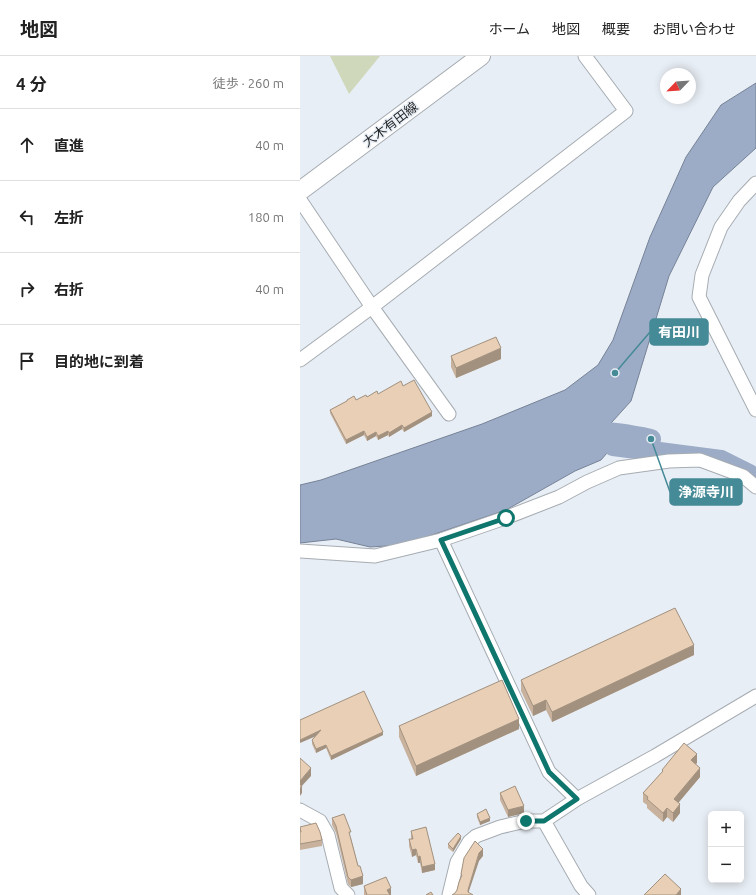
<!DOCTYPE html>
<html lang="ja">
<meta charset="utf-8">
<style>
:root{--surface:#fff;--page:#f6f6f6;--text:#222;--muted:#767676;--line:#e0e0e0}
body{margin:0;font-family:Ubuntu,"Noto Sans JP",sans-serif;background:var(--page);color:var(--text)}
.controls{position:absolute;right:12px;bottom:12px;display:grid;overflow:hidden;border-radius:6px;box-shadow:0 2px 10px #0003}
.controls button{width:36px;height:36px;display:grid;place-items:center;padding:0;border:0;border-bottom:1px solid var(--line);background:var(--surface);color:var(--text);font:20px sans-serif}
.compass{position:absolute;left:360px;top:12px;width:36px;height:36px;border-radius:50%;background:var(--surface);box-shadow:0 2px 10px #0003;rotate:245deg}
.stop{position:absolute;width:12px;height:12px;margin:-9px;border:3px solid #0f766e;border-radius:50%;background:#fff}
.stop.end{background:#0f766e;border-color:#fff;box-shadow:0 1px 4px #0008}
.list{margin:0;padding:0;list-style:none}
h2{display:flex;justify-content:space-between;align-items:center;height:52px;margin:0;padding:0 16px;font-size:17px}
h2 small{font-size:13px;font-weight:400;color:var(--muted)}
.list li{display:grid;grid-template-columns:26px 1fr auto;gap:12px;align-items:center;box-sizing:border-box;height:72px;padding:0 16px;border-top:1px solid var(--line)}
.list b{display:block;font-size:15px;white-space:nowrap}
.list em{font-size:13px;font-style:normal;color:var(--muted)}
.icon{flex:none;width:22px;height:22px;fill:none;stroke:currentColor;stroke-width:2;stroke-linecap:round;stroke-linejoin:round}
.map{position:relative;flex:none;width:456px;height:839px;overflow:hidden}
header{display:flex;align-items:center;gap:24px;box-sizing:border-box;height:56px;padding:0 20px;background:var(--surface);border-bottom:1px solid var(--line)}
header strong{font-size:19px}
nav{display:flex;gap:22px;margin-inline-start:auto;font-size:14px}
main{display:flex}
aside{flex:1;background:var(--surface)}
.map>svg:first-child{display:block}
</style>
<header>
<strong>地図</strong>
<nav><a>ホーム</a><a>地図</a><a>概要</a><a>お問い合わせ</a></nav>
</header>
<main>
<aside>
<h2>4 分<small>徒歩 · 260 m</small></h2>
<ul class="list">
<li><svg class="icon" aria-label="ahead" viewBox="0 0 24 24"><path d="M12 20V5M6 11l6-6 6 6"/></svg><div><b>直進</b></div><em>40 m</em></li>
<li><svg class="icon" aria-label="left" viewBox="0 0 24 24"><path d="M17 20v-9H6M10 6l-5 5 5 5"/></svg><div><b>左折</b></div><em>180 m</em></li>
<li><svg class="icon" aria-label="right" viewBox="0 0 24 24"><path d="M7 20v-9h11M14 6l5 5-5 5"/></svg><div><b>右折</b></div><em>40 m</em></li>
<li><svg class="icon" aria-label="arrive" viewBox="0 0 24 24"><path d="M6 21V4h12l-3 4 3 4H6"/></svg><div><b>目的地に到着</b></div></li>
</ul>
</aside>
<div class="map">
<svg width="456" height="839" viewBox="0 0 456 839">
<rect width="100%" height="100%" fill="#e8eef5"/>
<path fill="#d0d8bb" d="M 30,0 L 80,0 L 49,38 Z"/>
<path fill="#9cacc7" stroke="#768296" d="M 456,27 L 456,92 L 413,131 L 369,220 L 331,345 L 303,376 L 305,384 L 313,390 L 301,404 L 275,415 L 206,454 L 102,489 L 70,491 L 36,483 L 0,487 L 0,429 L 21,424 L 182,368 L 265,334 L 298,309 L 313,284 L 350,181 L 386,101 L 421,49 Z"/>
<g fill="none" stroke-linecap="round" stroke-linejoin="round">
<path stroke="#9cacc7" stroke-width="20" d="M 276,380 C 281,379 287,377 292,376 C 311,375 332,379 351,383 L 313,390 L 421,404 L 449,418"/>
<defs>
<path id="minor" d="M 456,127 L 439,145 L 421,171 L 402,219 L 399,241 L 456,354
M 0,144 L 72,251 L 149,358
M 0,304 L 72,251 L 326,55 L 285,0
M 141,484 L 249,716 L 277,743
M 0,495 L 75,500 L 141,484 L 205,462 L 259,441 L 287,426 L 319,412 L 369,405 L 400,404 L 443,420 L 456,431
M 0,754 L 20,765 L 28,779 L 41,832 L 48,839
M 244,765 L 281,830 L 289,839
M 149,839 L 157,806 L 169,786 L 176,780 L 200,771 L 226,765 L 244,765 L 277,743 L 355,700 L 456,640"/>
<path id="secondary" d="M 0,135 L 181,0"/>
</defs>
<use href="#minor" stroke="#a6acb2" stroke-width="15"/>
<use href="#secondary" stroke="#a6acb2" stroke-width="20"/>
<use href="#minor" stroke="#fff" stroke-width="13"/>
<use href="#secondary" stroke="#fff" stroke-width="18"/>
</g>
<path fill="#c8b29d" d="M 151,300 L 201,303 L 156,322 L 151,311 Z
M 103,330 L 132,360 L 104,376 L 102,373 L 89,381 L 88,379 L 78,384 L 76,380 L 67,385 L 64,379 L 46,388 L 30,357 L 30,354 L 47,345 L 47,344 L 56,344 L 78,338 Z
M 394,599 L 252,666 L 246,654 L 233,660 L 221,635 L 221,624 Z
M 0,664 L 83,679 L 31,704 L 26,692 L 16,697 L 12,688 L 12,684 L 15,680 Z
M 99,670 L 219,673 L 116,720 L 99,681 Z
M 397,707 L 395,708 L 400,721 L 378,747 L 380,757 L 373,766 L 367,761 L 363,766 L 347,752 L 347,749 L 343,746 L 343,737 L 362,716 L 362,714 Z
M 200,737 L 224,757 L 208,761 L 200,744 Z
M 177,758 L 190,765 L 180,769 L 177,761 Z
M 32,762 L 51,782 L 63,828 L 51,831 L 48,828 L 36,777 L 32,769 Z
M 0,771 L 22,784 L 22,790 L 0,794 Z
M 111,775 L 135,814 L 122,817 L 120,807 L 118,807 L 116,799 L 112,801 L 109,790 L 109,783 L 111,783 Z
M 161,783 L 153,796 L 148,792 L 148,788 Z
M 64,830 L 91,839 L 64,839 Z"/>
<path fill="#a2917f" d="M 201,292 L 201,303 L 156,322 L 156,312 Z
M 132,356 L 132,360 L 104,376 L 104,372 Z
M 102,369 L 102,373 L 89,381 L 89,377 Z
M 64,375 L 64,379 L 46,388 L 46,384 Z
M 88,375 L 88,379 L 78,384 L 78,380 Z
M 76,376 L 76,380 L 67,385 L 67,381 Z
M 394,589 L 394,599 L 252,666 L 252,656 Z
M 246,644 L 246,654 L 233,660 L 233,650 Z
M 219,663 L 219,673 L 116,720 L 116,710 Z
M 21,674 L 21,678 L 0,687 L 0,684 Z
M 83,676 L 83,679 L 31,704 L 31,700 Z
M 26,689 L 26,692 L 16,697 L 16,693 Z
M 397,698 L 397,707 L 391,713 L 391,704 Z
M 11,712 L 11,720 L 0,732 L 0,725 Z
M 400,712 L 400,721 L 374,752 L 374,743 Z
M 2,730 L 2,737 L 0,740 L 0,733 Z
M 380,748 L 380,757 L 373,766 L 373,757 Z
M 224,750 L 224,757 L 208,761 L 208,754 Z
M 367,752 L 367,761 L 363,766 L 363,757 Z
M 190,762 L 190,765 L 180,769 L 180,766 Z
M 161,780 L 161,783 L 153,796 L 153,793 Z
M 116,793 L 116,799 L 112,801 L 112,794 Z
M 183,793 L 183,800 L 179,805 L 168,838 L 168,834 L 179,797 Z
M 120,800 L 120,807 L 118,807 L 118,801 Z
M 135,808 L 135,814 L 122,817 L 122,811 Z
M 63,820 L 63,828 L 51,831 L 51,824 Z
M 91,832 L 91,839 L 87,839 L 87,834 Z
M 381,833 L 381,839 L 376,839 Z"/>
<path fill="#e8cfb6" stroke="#a2917f" d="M 196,281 L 201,292 L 156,312 L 151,300 Z
M 114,324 L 132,356 L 104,372 L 102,369 L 89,377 L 88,375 L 78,380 L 76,376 L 67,381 L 64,375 L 46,384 L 30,354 L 47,345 L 47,344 L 54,340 L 56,344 L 66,339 L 67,341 L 77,335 L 78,338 L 101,325 L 103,330 Z
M 375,552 L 394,589 L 252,656 L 246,644 L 233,650 L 221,624 Z
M 202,624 L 219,663 L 116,710 L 99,670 Z
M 64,635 L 83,676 L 31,700 L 26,689 L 16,693 L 12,684 L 21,674 L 0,684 L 0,664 Z
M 384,687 L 397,698 L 391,704 L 400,712 L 374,743 L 380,748 L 373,757 L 367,752 L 363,757 L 347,743 L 348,741 L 343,737 L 363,715 L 362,714 Z
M 0,702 L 11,712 L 0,725 Z
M 0,728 L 2,730 L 0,733 Z
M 215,730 L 224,750 L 208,754 L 200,737 Z
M 186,753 L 190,762 L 180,766 L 177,758 Z
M 44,758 L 51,776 L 49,776 L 58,810 L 60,810 L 63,820 L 51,824 L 48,821 L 36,770 L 32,762 Z
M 16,767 L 20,776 L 22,784 L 0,788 L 0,776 L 1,776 L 0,771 Z
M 126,771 L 135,808 L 122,811 L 120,800 L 118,801 L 116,793 L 112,794 L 109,783 L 113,783 L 111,775 Z
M 158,777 L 161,780 L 153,793 L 148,788 Z
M 175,785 L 183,793 L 179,797 L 168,834 L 168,836 L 173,839 L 152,839 L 155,837 L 157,834 L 159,826 L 162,819 L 161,818 L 164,802 Z
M 365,818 L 381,833 L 376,839 L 344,839 Z
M 86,821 L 91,832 L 87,834 L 90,839 L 67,839 L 64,830 Z
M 131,836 L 133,839 L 126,839 Z"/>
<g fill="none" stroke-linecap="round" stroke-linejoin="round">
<path stroke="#0f766e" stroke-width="5" d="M 206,462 L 141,484 L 249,716 L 277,743 L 244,765 L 226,765"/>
</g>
<g text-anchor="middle" stroke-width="3" stroke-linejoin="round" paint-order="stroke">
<g font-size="13" fill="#1e2022" stroke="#e8eef5">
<text transform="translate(90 68) rotate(-37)" y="5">大木有田線</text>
</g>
</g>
<path fill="none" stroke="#458a97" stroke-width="1.5" d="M315 317L350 276M351 383L370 436"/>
<g fill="#458a97" stroke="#e8eef5" stroke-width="1.5">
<circle cx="315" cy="317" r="4"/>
<circle cx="351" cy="383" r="4"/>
</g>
<g fill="#458a97" stroke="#458a97" stroke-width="1.5">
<rect x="350" y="263" width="58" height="26" rx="4"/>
<rect x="370" y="423" width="72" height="26" rx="4"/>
</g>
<g font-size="14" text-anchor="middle" font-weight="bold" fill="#fff">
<text x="379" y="281">有田川</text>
<text x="406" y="441">浄源寺川</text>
</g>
</svg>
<div class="controls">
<button>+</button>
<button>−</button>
</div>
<svg class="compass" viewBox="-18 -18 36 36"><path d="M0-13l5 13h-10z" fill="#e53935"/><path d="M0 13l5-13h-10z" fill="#767676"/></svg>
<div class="stop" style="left:206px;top:462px"></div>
<div class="stop end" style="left:226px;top:765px"></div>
</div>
</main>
